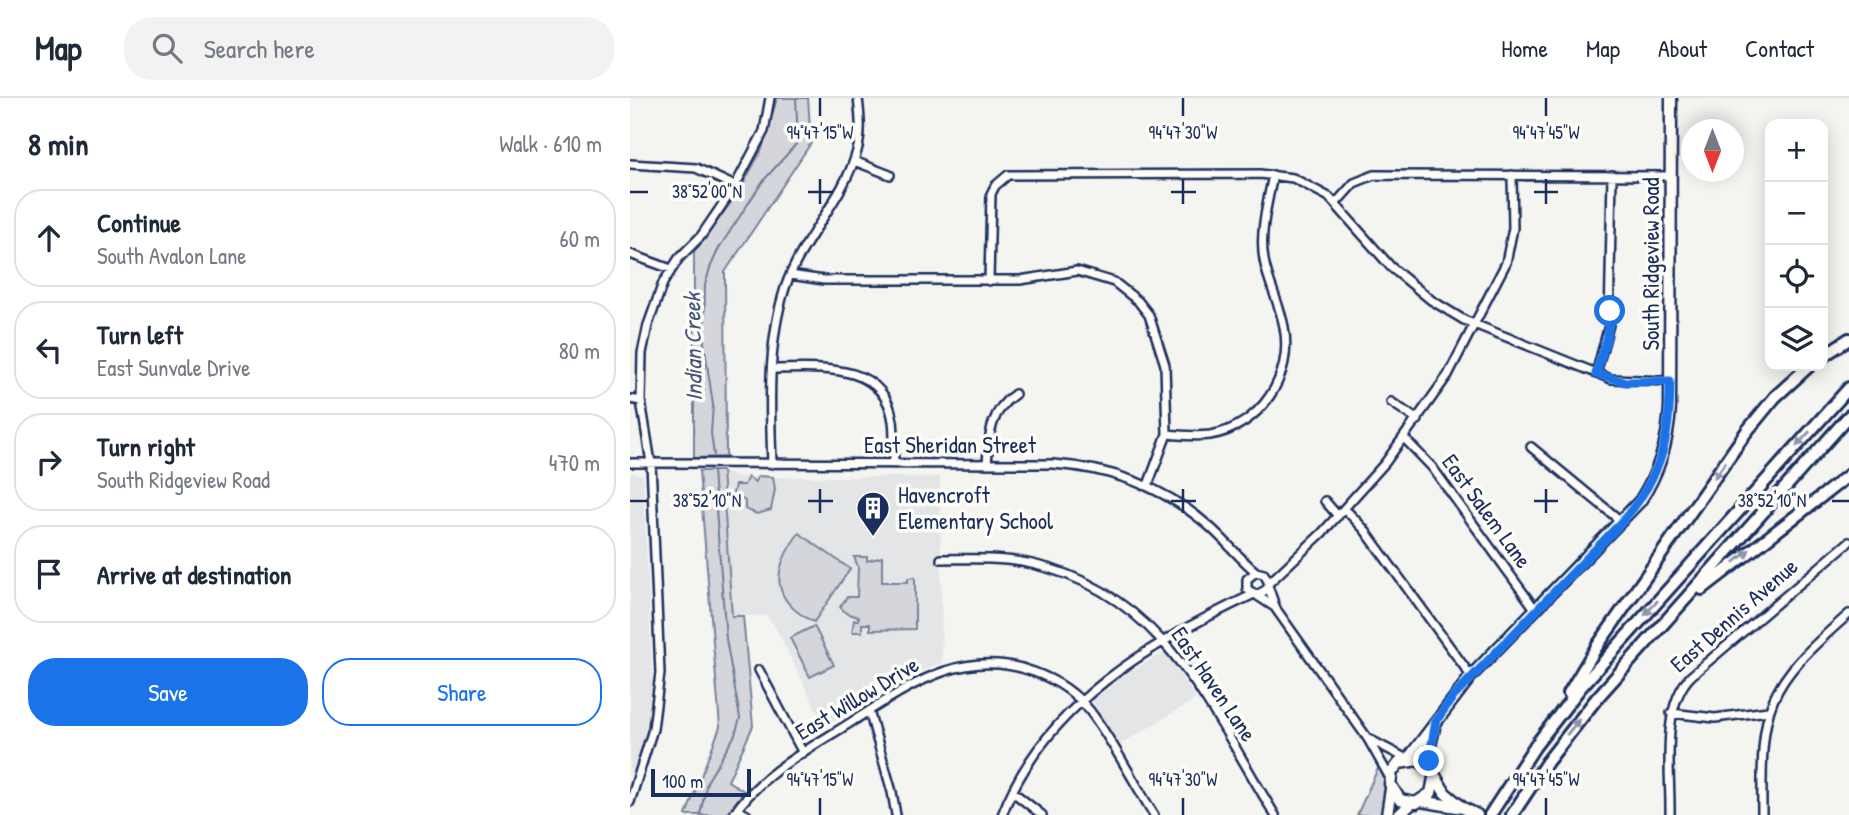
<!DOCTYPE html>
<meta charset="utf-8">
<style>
:root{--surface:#fff;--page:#f2f2f3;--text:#1f2937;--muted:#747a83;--line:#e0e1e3;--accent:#1a73e8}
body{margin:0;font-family:"Patrick Hand",sans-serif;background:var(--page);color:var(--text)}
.controls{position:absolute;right:21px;top:21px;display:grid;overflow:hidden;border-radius:14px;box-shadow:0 4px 18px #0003}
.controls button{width:63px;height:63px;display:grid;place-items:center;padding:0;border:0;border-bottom:2px solid var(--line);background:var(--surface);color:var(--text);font:35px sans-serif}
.compass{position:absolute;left:1051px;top:21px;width:63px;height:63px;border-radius:50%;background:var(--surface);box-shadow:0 4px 18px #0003;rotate:180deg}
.scale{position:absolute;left:21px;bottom:18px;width:100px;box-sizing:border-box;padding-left:7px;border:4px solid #1b2f5e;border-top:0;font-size:19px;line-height:24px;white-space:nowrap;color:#1b2f5e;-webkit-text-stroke:5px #fdfcf7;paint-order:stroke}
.stop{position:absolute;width:21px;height:21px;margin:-16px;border:5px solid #1a73e8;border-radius:50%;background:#fff}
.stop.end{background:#1a73e8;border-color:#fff;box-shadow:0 2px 7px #0008}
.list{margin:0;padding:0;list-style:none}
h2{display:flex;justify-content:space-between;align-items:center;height:91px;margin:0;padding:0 28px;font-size:30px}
h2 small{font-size:23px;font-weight:400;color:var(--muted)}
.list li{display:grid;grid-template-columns:46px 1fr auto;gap:21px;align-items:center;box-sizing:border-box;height:98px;margin:0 14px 14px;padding:0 14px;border:2px solid var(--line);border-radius:28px}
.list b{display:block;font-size:26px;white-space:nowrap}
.list p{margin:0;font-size:23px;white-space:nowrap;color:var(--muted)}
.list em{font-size:23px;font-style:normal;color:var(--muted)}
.actions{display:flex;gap:14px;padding:21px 28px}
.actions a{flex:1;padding:16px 0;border:2px solid var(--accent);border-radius:28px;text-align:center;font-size:24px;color:var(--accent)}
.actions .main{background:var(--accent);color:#fff}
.icon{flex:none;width:38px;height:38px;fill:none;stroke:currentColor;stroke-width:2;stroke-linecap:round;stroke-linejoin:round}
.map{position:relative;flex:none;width:1219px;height:717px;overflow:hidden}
header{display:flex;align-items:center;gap:42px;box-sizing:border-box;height:98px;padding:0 35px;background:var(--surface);border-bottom:2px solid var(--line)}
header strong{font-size:33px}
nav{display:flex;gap:38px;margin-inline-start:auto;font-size:24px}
.search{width:490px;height:63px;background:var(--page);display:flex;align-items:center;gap:18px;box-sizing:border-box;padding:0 24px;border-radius:28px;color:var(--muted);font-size:26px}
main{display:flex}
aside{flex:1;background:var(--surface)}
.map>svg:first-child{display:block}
</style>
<header>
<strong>Map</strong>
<div class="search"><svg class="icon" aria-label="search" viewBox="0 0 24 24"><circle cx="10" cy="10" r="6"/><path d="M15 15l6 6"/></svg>Search here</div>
<nav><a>Home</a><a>Map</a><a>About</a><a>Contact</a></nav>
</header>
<main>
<aside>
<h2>8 min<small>Walk · 610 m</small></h2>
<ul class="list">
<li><svg class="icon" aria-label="ahead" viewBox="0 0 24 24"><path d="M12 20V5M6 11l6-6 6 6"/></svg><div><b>Continue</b><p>South Avalon Lane</p></div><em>60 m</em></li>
<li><svg class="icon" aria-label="left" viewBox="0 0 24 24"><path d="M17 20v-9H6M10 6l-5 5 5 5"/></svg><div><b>Turn left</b><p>East Sunvale Drive</p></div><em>80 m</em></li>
<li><svg class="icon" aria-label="right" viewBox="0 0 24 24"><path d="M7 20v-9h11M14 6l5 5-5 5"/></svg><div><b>Turn right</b><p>South Ridgeview Road</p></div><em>470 m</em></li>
<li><svg class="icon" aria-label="arrive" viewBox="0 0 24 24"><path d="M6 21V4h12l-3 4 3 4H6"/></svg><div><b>Arrive at destination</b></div></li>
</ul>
<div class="actions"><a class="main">Save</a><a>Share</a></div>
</aside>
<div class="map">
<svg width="1219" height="717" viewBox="0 0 1219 717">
<rect width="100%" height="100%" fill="#f4f4f1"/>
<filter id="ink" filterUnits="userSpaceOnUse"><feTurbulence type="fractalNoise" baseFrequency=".0143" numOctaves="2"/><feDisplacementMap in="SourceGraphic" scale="14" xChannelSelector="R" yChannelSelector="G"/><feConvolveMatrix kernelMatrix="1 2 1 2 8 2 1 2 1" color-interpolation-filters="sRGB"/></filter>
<g filter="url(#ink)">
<path fill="#e4e5e6" d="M 92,374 L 112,379 L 310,379 L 312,564 L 275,579 L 195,629 L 147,532 L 137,518 L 102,518 Z
M 0,375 L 13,377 L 23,597 L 15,643 L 0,688 Z
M 536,553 L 566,601 L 489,647 L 462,603 L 496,576 Z"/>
<path fill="#d4d6db" stroke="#78829c" stroke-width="2" d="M 147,0 L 178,0 L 181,45 L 95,174 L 96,359 L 64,360 L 64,155 L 110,92 L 132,51 Z
M 69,373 L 92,373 L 102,518 L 113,518 L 123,628 L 98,683 L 114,693 L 96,717 L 56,717 L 90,629 Z
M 128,378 L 143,379 L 145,391 L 141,412 L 127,416 L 115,411 L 115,403 L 103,395 L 105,387 L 114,387 L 118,379 L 125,384 Z
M 169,435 L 220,471 L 184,524 C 139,502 142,471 169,435 Z
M 224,459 L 237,459 L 237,463 L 252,459 L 252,484 L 278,484 L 278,480 L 285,479 L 285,531 L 240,532 L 240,526 L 232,526 L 232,534 L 222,534 L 224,522 L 228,522 L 229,519 L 216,515 L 210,509 L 217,499 L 227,499 L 228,469 Z
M 184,528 L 204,567 L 180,579 L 160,540 Z
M 749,668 L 757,690 L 753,717 L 727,717 Z"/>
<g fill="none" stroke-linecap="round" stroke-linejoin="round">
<path stroke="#717c98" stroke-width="2" d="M 84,357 L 81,335 L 83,307 L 74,245 L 75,187 L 80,170 L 89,150 L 133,83 L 168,44 L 166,0
M 70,717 L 77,684 L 105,637 L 110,620 L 96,541 L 83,373"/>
<defs>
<path id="minor" d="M 224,63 L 260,77
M 0,66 L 66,70 L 105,88
M 706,105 L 724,85 L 744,77 L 1040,78
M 0,156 L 41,171
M 160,177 L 194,182 L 390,182 L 447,173 L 484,184 L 508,203 L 519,217 L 535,267 L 537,336 L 518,387
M 359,183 L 361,96 L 365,88 L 378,77 L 630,76 L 663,80 L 699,99 L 761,169 L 801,202 L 834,222 L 981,281 L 1040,283
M 142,271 C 187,271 254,262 263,323 C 265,337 263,352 264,366
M 966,276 L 979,227 L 982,77
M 0,301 L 11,303
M 761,304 L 788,322
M 537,336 C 551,337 565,339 580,337 C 630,329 664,278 654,229 C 650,206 638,185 634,162 C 629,135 638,103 643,77
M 775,341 L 802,369 L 905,511
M 901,349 L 992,424
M 0,365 L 423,366 C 482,370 535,389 580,429 C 596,443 609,460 626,474
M 142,366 C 140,309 137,246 155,190 C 172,140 214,101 227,53 C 232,36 230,17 228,0
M 357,366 C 359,338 360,313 385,296
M 695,403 L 708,418
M 715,411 L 734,431 L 841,578
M 311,461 C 341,461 372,459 402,466 C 535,495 580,612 645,717
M 639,485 L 692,435 L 755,365 L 818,277 L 876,165 L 883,130 L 882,77
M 638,488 L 646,511 L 738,641 L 760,680
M 628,496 L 636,492 L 639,485 L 634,476 L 626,474 L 617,481 L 617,491 L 646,510
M 129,572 L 173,655
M 239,613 L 262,694 L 266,717
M 1041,615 L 1085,620 L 1138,613
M 739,641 L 777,661
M 383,694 L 412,717
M 0,704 L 23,631 L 30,575 L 21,365 L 11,303 L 12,255 L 18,227 L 33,185 L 49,160 L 71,138 L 105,88 L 134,33 L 140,0
M 107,712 L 117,717
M 103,717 C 132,674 181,650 223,623 C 280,587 335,548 404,574 C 426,582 446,595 460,613 C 484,645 503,683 524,717
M 372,717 C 414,606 523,543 624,496
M 1040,717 C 1041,675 1030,609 1061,578 L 1219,444
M 1132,717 C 1131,606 1134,590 1219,516"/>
<path id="major" d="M 778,661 L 841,578 L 1010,403 C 1029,374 1038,345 1040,309 L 1041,0
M 800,670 L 799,652 L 804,630
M 804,680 L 801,695 L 786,705 L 770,702 L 760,686 L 762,674 L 769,665 L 788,662 L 801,671 L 815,695 L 833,710
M 791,703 L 833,710 L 847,717
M 757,717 L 761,691
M 769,717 L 782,705"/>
<path id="highway" d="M 1193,258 L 1219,241
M 1072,491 L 1219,377
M 939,595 L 966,550 L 1117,333 L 1145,299 L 1179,268
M 860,717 L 905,648 L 950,590 L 1219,290
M 882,717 L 917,664 L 967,600 L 1219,318"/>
</defs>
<use href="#minor" stroke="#1b2f5e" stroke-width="12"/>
<use href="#major" stroke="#1b2f5e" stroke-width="15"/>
<use href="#highway" stroke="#1b2f5e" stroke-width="16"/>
<use href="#minor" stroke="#fdfcf7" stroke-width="7"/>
<use href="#major" stroke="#fdfcf7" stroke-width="10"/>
<use href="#highway" stroke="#fdfcf7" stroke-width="10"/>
</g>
<defs><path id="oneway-solid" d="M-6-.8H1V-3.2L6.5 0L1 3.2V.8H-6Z" transform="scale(1.75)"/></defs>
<g fill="#8c96aa">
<use href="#oneway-solid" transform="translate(1173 341) rotate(132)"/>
<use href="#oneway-solid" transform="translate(1090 372) rotate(125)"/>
<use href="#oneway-solid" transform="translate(1112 458) rotate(-39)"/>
<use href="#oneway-solid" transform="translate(1021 510) rotate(132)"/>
<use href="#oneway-solid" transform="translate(943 629) rotate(-51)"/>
</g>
</g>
<g fill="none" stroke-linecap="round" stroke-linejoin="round" filter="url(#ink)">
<path stroke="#1a73e8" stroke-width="9" d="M 799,663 L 806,623 L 822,600 L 992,424 C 1031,378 1040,344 1040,283 L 996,284 L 966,276 L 977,239 L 980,213"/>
</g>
<path fill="none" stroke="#1b2f5e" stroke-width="2.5" d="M 190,0 L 190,18M 553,0 L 553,18M 916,0 L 916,18M 190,81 L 190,106M 553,81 L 553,106M 916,81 L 916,106M 0,94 L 18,94M 178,94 L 203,94M 541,94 L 566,94M 904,94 L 928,94M 190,391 L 190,415M 553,391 L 553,415M 916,391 L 916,415M 0,403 L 18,403M 178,403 L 203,403M 541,403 L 566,403M 904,403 L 928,403M 1202,403 L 1219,403M 190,700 L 190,717M 553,700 L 553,717M 916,700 L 916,717"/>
<defs>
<symbol id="building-pin" viewBox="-11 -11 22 30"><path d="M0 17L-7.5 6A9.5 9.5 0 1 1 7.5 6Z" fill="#1b2f5e" stroke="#fdfcf7"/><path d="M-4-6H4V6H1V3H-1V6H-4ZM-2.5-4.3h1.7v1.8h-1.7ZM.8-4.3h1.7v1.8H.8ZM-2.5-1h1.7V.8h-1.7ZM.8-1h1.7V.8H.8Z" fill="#fff"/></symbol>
</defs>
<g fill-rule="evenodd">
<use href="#building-pin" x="224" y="391" width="38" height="52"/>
</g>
<g text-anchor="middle" stroke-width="7" stroke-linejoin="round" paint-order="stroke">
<g font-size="23" fill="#1b2f5e" stroke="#fdfcf7">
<text transform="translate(1021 166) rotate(-90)" y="8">South Ridgeview Road</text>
<text x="320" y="355">East Sheridan Street</text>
<text transform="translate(857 413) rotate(54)" y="8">East Salem Lane</text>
<text transform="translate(1104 517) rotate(-41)" y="8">East Dennis Avenue</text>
<text transform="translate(584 586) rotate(56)" y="8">East Haven Lane</text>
<text transform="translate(227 600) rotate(-31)" y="8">East Willow Drive</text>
</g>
<g font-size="23" fill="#1b2f5e" stroke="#fdfcf7" text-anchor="start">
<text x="268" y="405">Havencroft<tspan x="268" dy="26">Elementary School</tspan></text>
</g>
<g font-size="24" font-style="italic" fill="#46567b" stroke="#fdfcf7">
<text transform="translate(63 249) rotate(-91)" y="8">Indian Creek</text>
</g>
</g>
<g font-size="18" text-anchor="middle" fill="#1b2f5e" stroke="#fdfcf7" stroke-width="7" stroke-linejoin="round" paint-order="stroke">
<text x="190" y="41">94°47'15"W</text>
<text x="553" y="41">94°47'30"W</text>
<text x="916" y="41">94°47'45"W</text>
<text x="77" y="100">38°52'00"N</text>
<text x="1142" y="409">38°52'10"N</text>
<text x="77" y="409">38°52'10"N</text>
<text x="190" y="688">94°47'15"W</text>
<text x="553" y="688">94°47'30"W</text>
<text x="916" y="688">94°47'45"W</text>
</g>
</svg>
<div class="controls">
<button>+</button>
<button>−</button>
<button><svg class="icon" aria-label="locate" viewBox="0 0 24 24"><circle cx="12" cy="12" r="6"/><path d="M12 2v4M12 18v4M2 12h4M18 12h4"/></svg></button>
<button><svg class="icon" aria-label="layers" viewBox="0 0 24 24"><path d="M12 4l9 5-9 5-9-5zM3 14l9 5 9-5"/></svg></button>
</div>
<svg class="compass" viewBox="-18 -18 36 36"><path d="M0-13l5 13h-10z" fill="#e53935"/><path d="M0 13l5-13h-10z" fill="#747a83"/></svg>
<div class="scale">100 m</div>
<div class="stop" style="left:980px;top:213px"></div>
<div class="stop end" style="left:799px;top:663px"></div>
</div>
</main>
